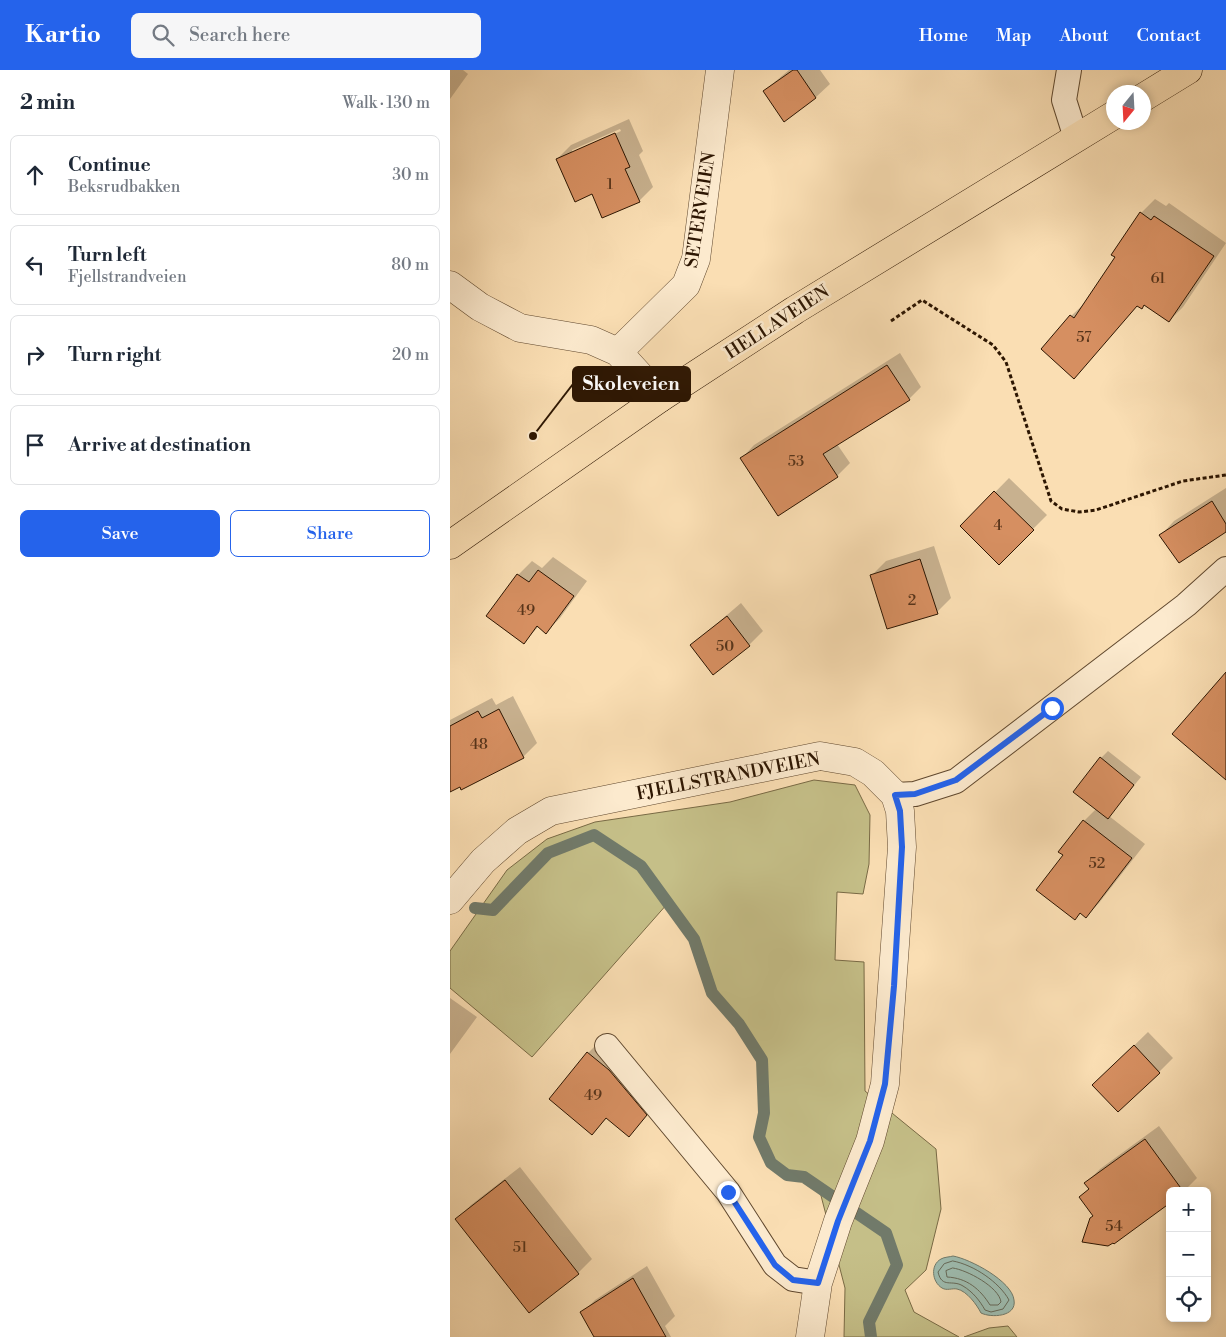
<!DOCTYPE html>
<meta charset="utf-8">
<style>
:root{--surface:#fff;--page:#f6f6f7;--text:#1f2937;--muted:#747a83;--line:#e0e1e3;--accent:#2563eb}
body{margin:0;font-family:"Libre Bodoni",serif;background:var(--page);color:var(--text)}
.controls{position:absolute;right:15px;bottom:15px;display:grid;overflow:hidden;border-radius:8px;box-shadow:0 2px 8px #0003}
.controls button{width:45px;height:45px;display:grid;place-items:center;padding:0;border:0;border-bottom:1px solid var(--line);background:var(--surface);color:var(--text);font:25px sans-serif}
.compass{position:absolute;left:656px;top:15px;width:45px;height:45px;border-radius:50%;background:var(--surface);box-shadow:0 2px 8px #0003;rotate:198deg}
.stop{position:absolute;width:15px;height:15px;margin:-11px;border:4px solid #2563eb;border-radius:50%;background:#fff}
.stop.end{background:#2563eb;border-color:#fff;box-shadow:0 1px 5px #0008}
.list{margin:0;padding:0;list-style:none}
h2{display:flex;justify-content:space-between;align-items:center;height:65px;margin:0;padding:0 20px;font-size:21px}
h2 small{font-size:16px;font-weight:400;color:var(--muted)}
.list li{display:grid;grid-template-columns:32px 1fr auto;gap:15px;align-items:center;box-sizing:border-box;height:80px;margin:0 10px 10px;padding:0 10px;border:1px solid var(--line);border-radius:8px}
.list b{display:block;font-size:19px;white-space:nowrap}
.list p{margin:0;font-size:16px;white-space:nowrap;color:var(--muted)}
.list em{font-size:16px;font-style:normal;color:var(--muted)}
.actions{display:flex;gap:10px;padding:15px 20px}
.actions a{flex:1;padding:11px 0;border:1px solid var(--accent);border-radius:8px;text-align:center;font-size:18px;color:var(--accent)}
.actions .main{background:var(--accent);color:#fff}
.icon{flex:none;width:28px;height:28px;fill:none;stroke:currentColor;stroke-width:2;stroke-linecap:round;stroke-linejoin:round}
.map{position:relative;flex:none;width:776px;height:1267px;overflow:hidden}
header{display:flex;align-items:center;gap:30px;box-sizing:border-box;height:70px;padding:0 25px;background:var(--accent);color:#fff}
header strong{font-size:24px}
nav{display:flex;gap:28px;margin-inline-start:auto;font-size:18px}
.search{width:350px;height:45px;background:var(--page);display:flex;align-items:center;gap:12px;box-sizing:border-box;padding:0 18px;border-radius:8px;color:var(--muted);font-size:19px}
main{display:flex}
aside{flex:1;background:var(--surface)}
.map>svg:first-child{display:block}
</style>
<header>
<strong>Kartio</strong>
<div class="search"><svg class="icon" aria-label="search" viewBox="0 0 24 24"><circle cx="10" cy="10" r="6"/><path d="M15 15l6 6"/></svg>Search here</div>
<nav><a>Home</a><a>Map</a><a>About</a><a>Contact</a></nav>
</header>
<main>
<aside>
<h2>2 min<small>Walk · 130 m</small></h2>
<ul class="list">
<li><svg class="icon" aria-label="ahead" viewBox="0 0 24 24"><path d="M12 20V5M6 11l6-6 6 6"/></svg><div><b>Continue</b><p>Beksrudbakken</p></div><em>30 m</em></li>
<li><svg class="icon" aria-label="left" viewBox="0 0 24 24"><path d="M17 20v-9H6M10 6l-5 5 5 5"/></svg><div><b>Turn left</b><p>Fjellstrandveien</p></div><em>80 m</em></li>
<li><svg class="icon" aria-label="right" viewBox="0 0 24 24"><path d="M7 20v-9h11M14 6l5 5-5 5"/></svg><div><b>Turn right</b></div><em>20 m</em></li>
<li><svg class="icon" aria-label="arrive" viewBox="0 0 24 24"><path d="M6 21V4h12l-3 4 3 4H6"/></svg><div><b>Arrive at destination</b></div></li>
</ul>
<div class="actions"><a class="main">Save</a><a>Share</a></div>
</aside>
<div class="map">
<svg width="776" height="1267" viewBox="0 0 776 1267">
<rect width="100%" height="100%" fill="#fadeb3"/>
<filter id="stains"><feTurbulence type="fractalNoise" baseFrequency=".004" numOctaves="4"/><feColorMatrix values="0 0 0 0 .2 0 0 0 0 .09 0 0 0 0 .02 0 0 0 .5 -.17"/></filter>
<radialGradient id="worn" r=".72"><stop offset=".6" stop-color="#630" stop-opacity="0"/><stop offset="1" stop-color="#630" stop-opacity=".3"/></radialGradient>
<path fill="#c5bf88" stroke="#796a45" d="M 364,710 L 405,715 L 420,745 L 419,794 L 413,824 L 387,822 L 385,890 L 414,892 L 415,1021 L 486,1079 L 491,1139 L 476,1200 L 455,1220 L 464,1242 L 509,1267 L 394,1267 L 395,1218 L 369,1118 L 354,1107 L 337,1105 L 321,1093 L 309,1067 L 314,1043 L 312,990 L 289,954 L 262,923 L 244,869 L 218,833 L 82,987 L 0,918 L 0,881 L 57,800 L 97,769 L 145,752 L 280,732 Z
M 558,1256 L 567,1267 L 514,1267 L 539,1258 Z"/>
<path fill="#9ebcaf" stroke="#717a6a" d="M 503,1186 C 520,1189 562,1211 564,1230 C 567,1247 541,1248 531,1243 C 527,1235 517,1221 507,1219 C 502,1218 497,1221 492,1218 C 482,1212 480,1195 491,1189 C 494,1187 500,1187 503,1186 Z"/>
<path fill="#0003" fill-rule="evenodd" d="M 0,0 L 13,0 L 18,4 L 0,29 Z
M 339,0 L 370,0 L 380,14 L 366,27 L 334,50 L 314,21 Z
M 179,49 L 193,81 L 189,85 L 203,117 L 189,131 L 143,123 L 107,89 L 121,75 ZM 170,59 L 171,61 L 122,83 L 122,80 Z
M 705,129 L 716,136 L 719,133 L 776,173 L 733,237 L 719,251 L 695,234 L 688,235 L 624,307 L 592,279 L 621,246 L 636,232 L 666,187 L 663,185 L 691,143 Z
M 450,283 L 471,317 L 459,329 L 387,374 L 400,393 L 387,406 L 328,444 L 292,388 L 304,375 Z
M 559,408 L 597,445 L 549,493 L 512,456 Z
M 776,418 L 776,461 L 711,465 L 724,451 Z
M 484,476 L 501,528 L 487,542 L 422,505 L 436,491 Z
M 103,487 L 137,511 L 110,548 L 96,562 L 89,556 L 74,572 L 38,546 L 68,505 L 82,491 L 92,498 Z
M 291,533 L 313,561 L 299,575 L 242,575 Z
M 63,626 L 87,673 L 73,687 L 0,721 L 0,650 L 42,628 L 46,635 Z
M 658,681 L 691,707 L 659,746 L 695,774 L 649,833 L 636,846 L 631,843 L 625,849 L 614,784 L 634,751 L 646,739 L 651,688 Z
M 0,928 L 27,947 L 0,984 Z
M 698,962 L 723,988 L 709,1002 L 658,1001 Z
M 152,969 L 210,1030 L 179,1065 L 157,1048 L 142,1063 L 138,983 Z
M 709,1056 L 747,1108 L 734,1121 L 720,1121 L 644,1145 L 630,1127 L 640,1118 L 636,1113 L 650,1099 Z
M 70,1097 L 142,1189 L 128,1203 L 7,1149 L 21,1135 Z
M 197,1196 L 225,1246 L 215,1256 L 221,1267 L 145,1267 L 132,1243 L 145,1230 Z"/>
<g fill="none" stroke-linecap="round" stroke-linejoin="round">
<path stroke="#666958" stroke-width="1" d="M 503,1191 C 524,1195 549,1212 559,1230 L 553,1239 L 541,1242 L 535,1240 C 530,1231 523,1222 513,1216 C 502,1209 492,1219 488,1202 L 494,1194 Z
M 503,1198 C 517,1200 549,1217 551,1232 L 548,1235 L 540,1235 C 530,1219 517,1208 497,1207 L 496,1201 Z"/>
<path stroke="#717a6a" stroke-width="12" d="M 25,838 L 43,840 L 98,783 L 144,765 L 191,796 L 244,869 L 262,923 L 289,954 L 312,990 L 314,1043 L 309,1067 L 321,1093 L 337,1105 L 354,1107 L 436,1163 L 447,1195 L 419,1252 L 421,1267"/>
</g>
<path fill="#d68f61" stroke="#2d1602" d="M 343,0 L 347,0 L 366,28 L 334,52 L 313,21 Z
M 165,63 L 180,97 L 175,99 L 190,132 L 152,148 L 142,124 L 125,132 L 106,89 Z
M 690,142 L 701,150 L 704,146 L 764,186 L 719,252 L 694,235 L 692,239 L 687,236 L 624,309 L 591,279 L 620,245 L 624,248 L 665,187 L 661,185 Z
M 437,295 L 460,330 L 373,384 L 388,407 L 328,446 L 290,388 Z
M 544,421 L 584,460 L 549,495 L 510,456 Z
M 762,431 L 776,454 L 776,462 L 729,493 L 709,465 Z
M 470,489 L 488,544 L 437,559 L 420,505 Z
M 88,500 L 124,526 L 96,564 L 87,556 L 74,574 L 36,546 L 67,504 L 79,512 Z
M 277,546 L 300,576 L 263,605 L 240,575 Z
M 776,602 L 776,710 L 722,664 Z
M 49,639 L 74,688 L 11,720 L 10,717 L 0,722 L 0,656 L 28,641 L 32,648 Z
M 650,687 L 684,715 L 658,749 L 623,722 Z
M 633,750 L 682,788 L 636,848 L 630,843 L 625,850 L 586,820 L 613,785 L 608,782 Z
M 684,975 L 710,1003 L 668,1042 L 642,1015 Z
M 137,982 L 159,1000 L 197,1045 L 179,1067 L 156,1048 L 142,1065 L 99,1029 Z
M 695,1069 L 733,1121 L 720,1121 L 720,1133 L 664,1174 L 663,1173 L 658,1176 L 632,1172 L 640,1148 L 643,1146 L 629,1127 L 639,1119 L 634,1113 Z
M 55,1110 L 129,1204 L 79,1243 L 5,1149 Z
M 183,1208 L 216,1267 L 144,1267 L 130,1242 Z"/>
<g fill="none" stroke-linecap="round" stroke-linejoin="round">
<defs>
<path id="service" d="M 619,0 L 614,30 L 626,68
M 445,725 L 465,724 L 506,711 L 736,535 L 776,499
M 157,976 L 278,1122 L 325,1195 L 343,1209 L 368,1213"/>
<path id="minor" d="M 0,215 L 30,237 L 70,258 L 141,270 L 168,282 L 210,328
M 168,282 L 236,215 L 246,189 L 270,0
M 0,830 L 33,791 L 67,761 L 101,741 L 370,686 L 405,692 L 423,703 L 445,725 L 450,741 L 452,777 L 435,1014 L 420,1071 L 388,1151 L 368,1213 L 360,1267"/>
<path id="primary" d="M 694,27 L 738,0
M 0,475 L 210,328 L 345,240 L 664,45"/>
</defs>
<use href="#service" stroke="#60482e" stroke-width="26"/>
<use href="#minor" stroke="#60482e" stroke-width="29"/>
<use href="#primary" stroke="#2d1602" stroke-width="29"/>
<path stroke="#2d1602" stroke-width="3" stroke-dasharray="4 2.5" stroke-linecap="butt" d="M 441,251 L 472,230 L 543,275 L 556,292 L 601,431 L 612,439 L 629,442 L 646,440 L 733,411 L 776,405"/>
<use href="#service" stroke="#fceace" stroke-width="24"/>
<use href="#minor" stroke="#fceace" stroke-width="28"/>
<use href="#primary" stroke="#fadeb3" stroke-width="28"/>
</g>
<g fill="none" stroke-linecap="round" stroke-linejoin="round">
<path stroke="#2563eb" stroke-width="6" d="M 278,1122 L 325,1195 L 343,1210 L 368,1213 L 388,1151 L 420,1071 L 435,1014 L 444,916 L 452,777 L 450,741 L 445,725 L 465,724 L 506,710 L 602,638"/>
</g>
<g text-anchor="middle" stroke-width="5" stroke-linejoin="round" paint-order="stroke">
<g font-size="15" fill="#57341a">
<text x="160" y="119">1</text>
<text x="708" y="213">61</text>
<text x="634" y="272">57</text>
<text x="346" y="396">53</text>
<text x="548" y="460">4</text>
<text x="462" y="535">2</text>
<text x="76" y="545">49</text>
<text x="275" y="581">50</text>
<text x="29" y="679">48</text>
<text x="647" y="798">52</text>
<text x="143" y="1030">49</text>
<text x="664" y="1161">54</text>
<text x="70" y="1182">51</text>
</g>
<g font-size="18" fill="#2d1602" stroke="#fceace">
<text transform="translate(250 140) rotate(-81)" y="6">SETERVEIEN</text>
<text transform="translate(327 252) rotate(-33)" y="6">HELLAVEIEN</text>
<text transform="translate(278 706) rotate(-11)" y="6">FJELLSTRANDVEIEN</text>
</g>
</g>
<path fill="none" stroke="#2d1602" stroke-width="2" d="M83 366L123 314"/>
<circle fill="#2d1602" stroke="#fceace" stroke-width="2" cx="83" cy="366" r="5"/>
<rect fill="#2d1602" stroke="#2d1602" stroke-width="2" x="123" y="297" width="117" height="34" rx="5"/>
<g font-size="19" text-anchor="middle" font-weight="bold" fill="#fff">
<text x="181" y="320">Skoleveien</text>
</g>
<rect width="100%" height="100%" filter="url(#stains)"/>
<rect width="100%" height="100%" fill="url(#worn)"/>
</svg>
<div class="controls">
<button>+</button>
<button>−</button>
<button><svg class="icon" aria-label="locate" viewBox="0 0 24 24"><circle cx="12" cy="12" r="6"/><path d="M12 2v4M12 18v4M2 12h4M18 12h4"/></svg></button>
</div>
<svg class="compass" viewBox="-18 -18 36 36"><path d="M0-13l5 13h-10z" fill="#e53935"/><path d="M0 13l5-13h-10z" fill="#747a83"/></svg>
<div class="stop" style="left:602px;top:638px"></div>
<div class="stop end" style="left:278px;top:1122px"></div>
</div>
</main>
